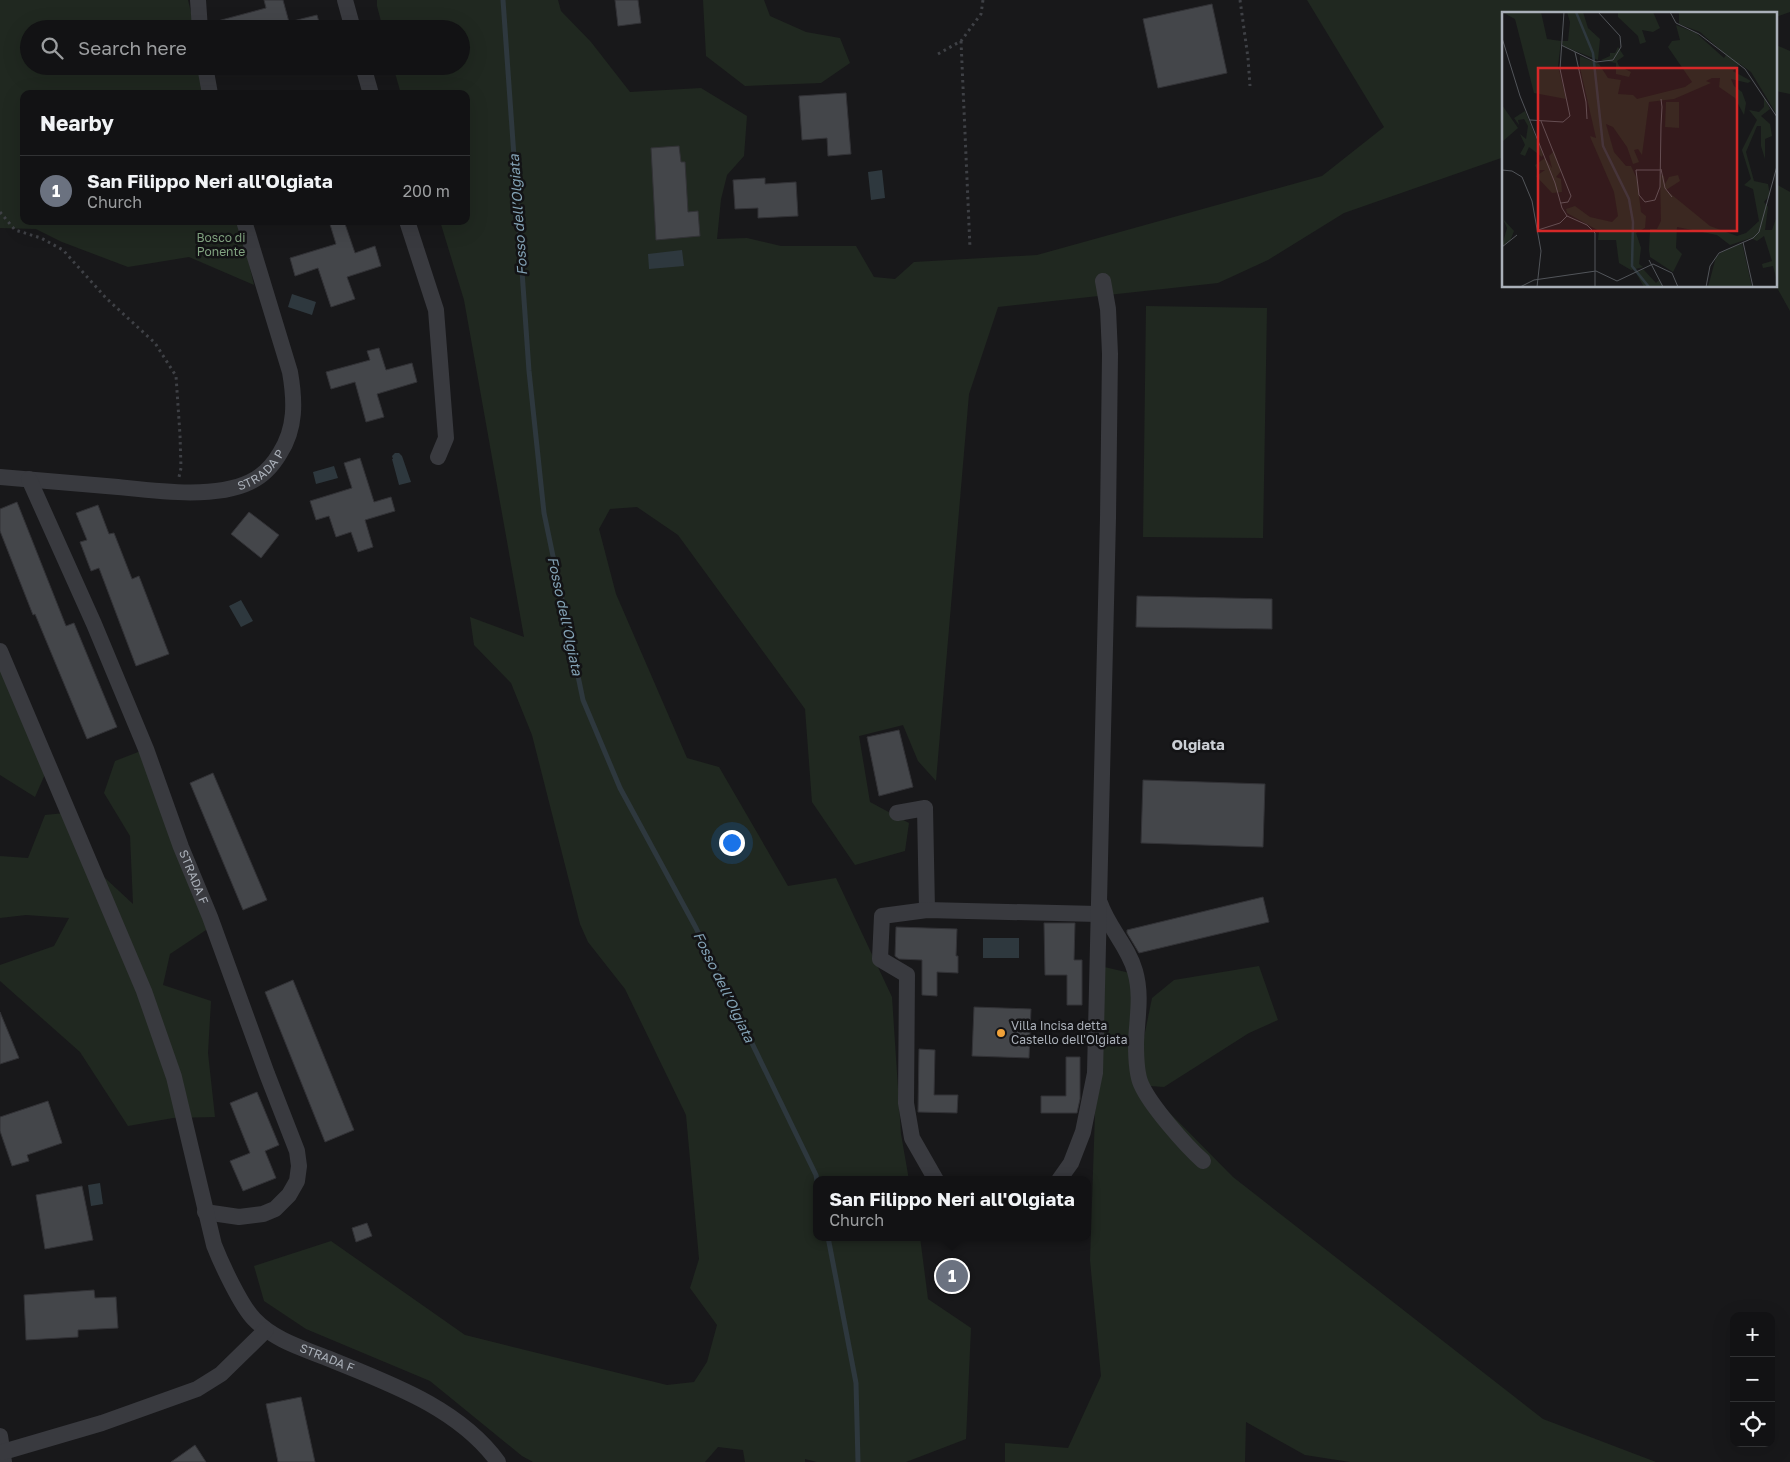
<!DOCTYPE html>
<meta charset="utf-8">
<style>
:root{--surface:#121214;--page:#1f2022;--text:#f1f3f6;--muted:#9c9ea0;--line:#313234;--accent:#ea580c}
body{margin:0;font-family:"Golos Text",sans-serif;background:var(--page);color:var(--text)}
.controls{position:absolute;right:15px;bottom:15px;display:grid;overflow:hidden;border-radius:10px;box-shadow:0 5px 20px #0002}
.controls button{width:45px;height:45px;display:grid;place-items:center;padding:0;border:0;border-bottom:1px solid var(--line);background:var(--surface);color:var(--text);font:25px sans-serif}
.you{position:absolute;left:731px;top:842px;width:18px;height:18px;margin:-12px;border:4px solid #fff;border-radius:50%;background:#1a73e8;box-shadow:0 0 0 8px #1a73e833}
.badge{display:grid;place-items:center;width:32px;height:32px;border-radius:50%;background:var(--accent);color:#fff;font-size:16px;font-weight:700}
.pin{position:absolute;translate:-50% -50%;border:2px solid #fff;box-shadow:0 1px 5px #0006}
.popup{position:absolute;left:813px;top:1176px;width:278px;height:65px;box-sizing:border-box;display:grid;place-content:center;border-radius:10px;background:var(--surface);filter:drop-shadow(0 1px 4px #0005);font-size:16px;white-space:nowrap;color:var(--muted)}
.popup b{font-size:19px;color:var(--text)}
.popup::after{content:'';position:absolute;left:50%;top:100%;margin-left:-10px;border:10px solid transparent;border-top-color:var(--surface)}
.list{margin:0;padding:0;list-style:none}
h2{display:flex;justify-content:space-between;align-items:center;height:65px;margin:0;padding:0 20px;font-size:21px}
h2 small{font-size:16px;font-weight:400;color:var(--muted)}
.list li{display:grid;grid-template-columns:32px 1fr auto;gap:15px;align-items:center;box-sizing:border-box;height:70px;padding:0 20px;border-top:1px solid var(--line)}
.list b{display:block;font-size:19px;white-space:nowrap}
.list p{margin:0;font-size:16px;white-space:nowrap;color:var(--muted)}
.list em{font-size:16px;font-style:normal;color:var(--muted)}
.icon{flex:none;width:28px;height:28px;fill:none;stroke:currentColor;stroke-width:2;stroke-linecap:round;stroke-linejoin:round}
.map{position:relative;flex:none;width:1790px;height:1462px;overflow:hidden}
.search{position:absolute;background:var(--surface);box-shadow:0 5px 20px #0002;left:20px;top:20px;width:450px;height:55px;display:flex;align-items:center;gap:12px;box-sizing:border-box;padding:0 18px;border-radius:28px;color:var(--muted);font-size:19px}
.panel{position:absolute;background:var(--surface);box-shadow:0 5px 20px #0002;left:20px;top:90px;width:450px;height:135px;border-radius:10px}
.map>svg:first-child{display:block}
</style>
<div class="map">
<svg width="1790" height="1462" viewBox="0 0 1790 1462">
<rect width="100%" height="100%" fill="#18181a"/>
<path fill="#202820" d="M 0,0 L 188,0 L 195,29 L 29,29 L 29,66 L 203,66 L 210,94 L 24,94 L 24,221 L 239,221 L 254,285 L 189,257 L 128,267 L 62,242 L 36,229 L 0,228 Z
M 377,0 L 558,0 L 561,11 L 591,42 L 630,92 L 701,88 L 747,116 L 744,156 L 727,175 L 721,199 L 717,239 L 747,238 L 781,246 L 856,246 L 874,277 L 895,279 L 914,262 L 1037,255 L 1322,176 L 1384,127 L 1307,0 L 1790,0 L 1790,12 L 1776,17 L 1776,14 L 1504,14 L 1504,157 L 1344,213 L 1268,260 L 1218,283 L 998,307 L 969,394 L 936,781 L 918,761 L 903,725 L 859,736 L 870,802 L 909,823 L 905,851 L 855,865 L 812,802 L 805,709 L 678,535 L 637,507 L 610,509 L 599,529 L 616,594 L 687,758 L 719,767 L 788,886 L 836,878 L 892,997 L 901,1134 L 909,1180 L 817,1180 L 817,1237 L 920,1237 L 928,1299 L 971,1328 L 966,1439 L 906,1462 L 817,1462 L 805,1459 L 805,1462 L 745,1462 L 743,1450 L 718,1447 L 705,1462 L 533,1462 L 522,1456 L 430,1381 L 306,1329 L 264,1301 L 254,1266 L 331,1241 L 465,1335 L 667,1385 L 694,1382 L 707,1362 L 717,1325 L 690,1288 L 699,1259 L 686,1115 L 625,989 L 588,942 L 580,924 L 532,735 L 511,683 L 474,645 L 470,617 L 524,637 L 464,300 L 440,221 L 466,221 L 466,94 L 401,94 L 393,66 L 461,66 L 461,29 L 383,29 L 377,6 Z
M 703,0 L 764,0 L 770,16 L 806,32 L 840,38 L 850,63 L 821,83 L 745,86 L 706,56 Z
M 1776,45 L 1790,51 L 1790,94 L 1776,91 Z
M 1776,184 L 1790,192 L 1790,311 L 1776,286 Z
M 1146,306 L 1267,308 L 1263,538 L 1143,537 Z
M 0,656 L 46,772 L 35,797 L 0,775 Z
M 146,749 L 209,928 L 170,954 L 163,985 L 211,1001 L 208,1053 L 215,1117 L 173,1118 L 128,1126 L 80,1052 L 0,981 L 0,965 L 54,946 L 69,918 L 26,915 L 0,918 L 0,856 L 28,858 L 45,815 L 65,813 L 91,865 L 133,904 L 130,836 L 104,793 L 115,761 Z
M 1100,966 L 1130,973 L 1143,1081 L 1142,1047 L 1152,998 L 1174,980 L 1259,966 L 1278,1020 L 1249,1033 L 1164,1087 L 1150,1086 L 1152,1095 L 1233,1177 L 1543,1419 L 1656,1462 L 1350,1462 L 1305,1455 L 1246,1422 L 1245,1462 L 1005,1462 L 1005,1443 L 1068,1448 L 1101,1376 L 1090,1260 Z"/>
<path fill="#2e383e" d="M 882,170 L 885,198 L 871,200 L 868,172 Z
M 682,250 L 684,266 L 649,269 L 648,254 Z
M 292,294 L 316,302 L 312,315 L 288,307 Z
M 395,453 L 399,453 L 402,456 L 411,482 L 399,485 L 392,459 L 393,459 L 392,456 Z
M 334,466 L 338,478 L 316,484 L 313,472 Z
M 241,600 L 253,621 L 241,627 L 229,606 Z
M 983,938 L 1019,938 L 1019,958 L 983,958 Z
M 100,1183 L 103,1204 L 91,1206 L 88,1185 Z"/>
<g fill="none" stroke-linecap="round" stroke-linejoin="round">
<path stroke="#2e383e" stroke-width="5" d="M 503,0 L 529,371 L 544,513 L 583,700 L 620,788 L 696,928 L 816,1175 L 817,1181
M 828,1237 L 856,1383 L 858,1462"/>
</g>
<path fill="#44464a" stroke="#323236" d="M 264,0 L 283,0 L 289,22 L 317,15 L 321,29 L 210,29 L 210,23 L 266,8 Z
M 615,0 L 638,0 L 641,23 L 618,26 Z
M 1212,4 L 1227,73 L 1158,88 L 1143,19 Z
M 846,93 L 851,154 L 828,156 L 827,138 L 802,140 L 799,96 Z
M 679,146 L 681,162 L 685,162 L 688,212 L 698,211 L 700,236 L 656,240 L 651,148 Z
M 765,178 L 765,184 L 796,182 L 798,216 L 758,218 L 758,208 L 735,209 L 733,180 Z
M 329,221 L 344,221 L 355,253 L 375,246 L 381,266 L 347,277 L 355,299 L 331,307 L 318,268 L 295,276 L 290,258 L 336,244 Z
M 379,348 L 386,370 L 412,363 L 417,382 L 377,394 L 384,417 L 366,422 L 355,382 L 331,389 L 326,372 L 370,360 L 367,351 Z
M 360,458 L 374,502 L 391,497 L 395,511 L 365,520 L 373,547 L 358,552 L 351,532 L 336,537 L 329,516 L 316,520 L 310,501 L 352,488 L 344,463 Z
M 17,502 L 66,626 L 74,623 L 117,727 L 87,739 L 35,614 L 33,615 L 0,531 L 0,509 Z
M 98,505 L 109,534 L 114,533 L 132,579 L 139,576 L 169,654 L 136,666 L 99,568 L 91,571 L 80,542 L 87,540 L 76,513 Z
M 249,512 L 279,535 L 261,558 L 231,534 Z
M 1137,596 L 1272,599 L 1272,629 L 1136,627 Z
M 899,730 L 913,787 L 879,796 L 867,737 Z
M 213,773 L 267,900 L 243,910 L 190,783 Z
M 1143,780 L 1265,784 L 1263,847 L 1141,843 Z
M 1263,897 L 1269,922 L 1139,953 L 1127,933 L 1127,930 Z
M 1044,923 L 1075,923 L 1074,960 L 1082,960 L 1082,1005 L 1067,1005 L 1067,975 L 1045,975 Z
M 896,927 L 957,929 L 956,956 L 958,956 L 958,973 L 937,972 L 937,996 L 922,995 L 922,960 L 899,959 L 895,956 Z
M 293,980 L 354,1130 L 325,1142 L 265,992 Z
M 974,1007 L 1031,1009 L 1029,1058 L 972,1056 Z
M 0,1012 L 19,1058 L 0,1064 Z
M 919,1049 L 935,1050 L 934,1095 L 958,1095 L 957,1113 L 918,1112 Z
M 1066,1057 L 1080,1057 L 1080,1099 L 1077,1113 L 1041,1113 L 1041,1096 L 1066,1096 Z
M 257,1092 L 279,1145 L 265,1151 L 276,1178 L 243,1191 L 230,1161 L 250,1153 L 230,1103 Z
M 48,1101 L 62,1143 L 27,1155 L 29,1161 L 12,1166 L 0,1131 L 0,1117 Z
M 82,1186 L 93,1240 L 45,1249 L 36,1195 Z
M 367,1223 L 372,1236 L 356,1242 L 352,1228 Z
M 938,1269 L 967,1269 L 967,1283 L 937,1282 Z
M 94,1290 L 95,1298 L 116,1297 L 118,1328 L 78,1330 L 78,1337 L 26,1340 L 24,1295 Z
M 301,1397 L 315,1462 L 278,1462 L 266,1404 Z
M 195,1445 L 206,1462 L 171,1462 Z"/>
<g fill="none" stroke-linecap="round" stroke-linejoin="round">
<path stroke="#3f4146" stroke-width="3" stroke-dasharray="2.5 4" stroke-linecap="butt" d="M 1240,0 L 1248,58 L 1250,86
M 961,41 L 970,248
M 938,54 L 961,41 L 981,14 L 983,0
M 0,212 L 15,230 L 41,238 L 63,250 L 106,298 L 155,343 L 176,376 L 180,435 L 181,468 L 179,477"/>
<g stroke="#393a3f" stroke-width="16">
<path d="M 198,0 L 200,29"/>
<path d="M 345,0 L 353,29"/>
<path d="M 205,66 L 210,94"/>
<path d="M 363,66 L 371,94"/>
<path d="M 407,221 L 436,310 L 446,438 L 438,457"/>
<path id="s1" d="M 0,477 C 39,480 79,484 118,487 C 156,491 215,499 250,482 C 263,476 273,465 280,453 C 296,428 295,401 290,372 L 244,221"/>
<path id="s2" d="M 29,479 L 94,624 L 146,749 L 181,847 L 210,917 L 267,1074 L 297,1151 L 299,1166 L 297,1181 L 289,1195 L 275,1209 L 263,1214 L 239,1217 L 205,1212"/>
<path id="s3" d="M 0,651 L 144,991 L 174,1077 L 214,1245 C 221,1263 241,1306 254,1319 C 274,1340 302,1348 327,1358 C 388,1383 458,1407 498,1462"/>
<path d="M 897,813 L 925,808 L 927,910"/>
<path d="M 1100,903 C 1108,927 1128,946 1135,971 C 1142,995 1137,1018 1136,1043 C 1136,1055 1136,1073 1141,1084 C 1150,1105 1186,1146 1203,1161"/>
<path d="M 936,1180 L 912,1138 L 906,1103 L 907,975 L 880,959 L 882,916 L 927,910 L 1098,914"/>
<path d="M 1059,1180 L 1071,1163 L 1083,1132 L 1095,1073 L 1108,518 L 1110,354 L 1108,309 L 1103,281"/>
<path d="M 0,1436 L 4,1462"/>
<path d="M 3,1452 L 102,1423 L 197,1389 L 221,1374 L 266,1330"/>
</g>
</g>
<circle fill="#f1a239" stroke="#131315" stroke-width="2" cx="1001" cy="1033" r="5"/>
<g text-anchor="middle" stroke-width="5" stroke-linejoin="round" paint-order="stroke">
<g font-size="12" fill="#82a481" stroke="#131315">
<text x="221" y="242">Bosco di<tspan x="221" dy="14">Ponente</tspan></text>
</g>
<g font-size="12" fill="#aab0b9" stroke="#131315">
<text dy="4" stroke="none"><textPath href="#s1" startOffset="268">STRADA P</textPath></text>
<text dy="4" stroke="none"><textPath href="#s2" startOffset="431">STRADA F</textPath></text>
<text dy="4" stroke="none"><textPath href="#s3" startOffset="801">STRADA F</textPath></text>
</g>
<g font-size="12" fill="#aab0b9" stroke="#131315" text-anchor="start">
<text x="1011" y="1030">Villa Incisa detta<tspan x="1011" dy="14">Castello dell'Olgiata</tspan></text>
</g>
<g font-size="14" font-style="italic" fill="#82a1b4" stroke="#131315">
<text transform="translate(518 215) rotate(-94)" y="5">Fosso dell’Olgiata</text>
<text transform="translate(565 616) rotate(78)" y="5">Fosso dell’Olgiata</text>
<text transform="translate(724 987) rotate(64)" y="5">Fosso dell’Olgiata</text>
</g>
<g font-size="15" font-weight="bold" fill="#cbcfd5" stroke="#131315">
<text x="1198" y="750">Olgiata</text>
</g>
</g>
<g transform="translate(1502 12)">
<rect width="275" height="275" fill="#18181a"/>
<path d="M 0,0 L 39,0 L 45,27 L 59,29 L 56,54 L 64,87 L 32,81 L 13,7 ZM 65,0 L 81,0 L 86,16 L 98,27 L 96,48 L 61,34 L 60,29 L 66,29 L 68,10 ZM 116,0 L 151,0 L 158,16 L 151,20 L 140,18 L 144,30 L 138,32 L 136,24 L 116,5 ZM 177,0 L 275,0 L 275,103 L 249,60 L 238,52 L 231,59 L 249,69 L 246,71 L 229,67 L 232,74 L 240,80 L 244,91 L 242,103 L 233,86 L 217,75 L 218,66 L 210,66 L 204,69 L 209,71 L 172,87 L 147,90 L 140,143 L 136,137 L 132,138 L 137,150 L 131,152 L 125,135 L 111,115 L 104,112 L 112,140 L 124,154 L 129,154 L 135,167 L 139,200 L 144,204 L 143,216 L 134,221 L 139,236 L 137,252 L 141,255 L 129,258 L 117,251 L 114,228 L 96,228 L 97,219 L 65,201 L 64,197 L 73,194 L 88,205 L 110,210 L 116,204 L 112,180 L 89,127 L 88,124 L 94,126 L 78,56 L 78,44 L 97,52 L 106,66 L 119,68 L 116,82 L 131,83 L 135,87 L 183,75 L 190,70 L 166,35 L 170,29 L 178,28 L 174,13 L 194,21 L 222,46 L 224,43 L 198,20 L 177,12 ZM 116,35 L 122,44 L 115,49 L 117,54 L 129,60 L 127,65 L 114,62 L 114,51 L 99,48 L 108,44 L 108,41 L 113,41 ZM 262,85 L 268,97 L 259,104 L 268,112 L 270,124 L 263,127 L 263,147 L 259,134 L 259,114 L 255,114 L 244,140 L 252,169 L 266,172 L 268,183 L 262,190 L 266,195 L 263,218 L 270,218 L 275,204 L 275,269 L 271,254 L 261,256 L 260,252 L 270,249 L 262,224 L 255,229 L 249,226 L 228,233 L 215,223 L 175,215 L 174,236 L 180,242 L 171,260 L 148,245 L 147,238 L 148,217 L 155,217 L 159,209 L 158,163 L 162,164 L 163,172 L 167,165 L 176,163 L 178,169 L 164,178 L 208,214 L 235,224 L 244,221 L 257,209 L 251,177 L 242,173 L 249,167 L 240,138 L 255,108 L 247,98 L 257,100 L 262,95 ZM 164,90 L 177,90 L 177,116 L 163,115 ZM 0,93 L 16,116 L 0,130 ZM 23,99 L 41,142 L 40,145 L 27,135 L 23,144 L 18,142 L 23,133 L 18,122 L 24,127 L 26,114 L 22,107 L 16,108 L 17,113 L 12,106 ZM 52,139 L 59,159 L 54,165 L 59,167 L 60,180 L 50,181 L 34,164 L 43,158 L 35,158 L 33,153 L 43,146 L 50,156 L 47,144 ZM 1,207 L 12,219 L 8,229 L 0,234 L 5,216 ZM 240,231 L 250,275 L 206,275 L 214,245 L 220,240 ZM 141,257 L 154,271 L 157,268 L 160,275 L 142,275 L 134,261 Z" fill="#202820"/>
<path fill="none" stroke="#2e383e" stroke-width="2.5" d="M 74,0 L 91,41 L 101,134 L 127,187 L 131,210 L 130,254 L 147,275"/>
<path fill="none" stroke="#52555a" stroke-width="1" d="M 168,0 L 174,11 L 197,22 L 243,57 L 275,105M 0,26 L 18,84 L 53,171 L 60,196 L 65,204 L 85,213 L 93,221 L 93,275M 59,33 L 94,50 L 111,48 L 119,35 L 118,24 L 96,0M 73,40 L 84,90 L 85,107M 28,108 L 61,110 L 68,104 L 58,57 L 62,0M 39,109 L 69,184 L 66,190 L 59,191M 159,157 L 163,176 L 170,185M 0,158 L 10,159 L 20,165 L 30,189 L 39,239 L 35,275M 158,158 L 134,158 L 137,183 L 143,190 L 153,188 L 158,175 L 159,113 L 160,95 L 159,87M 36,218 L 58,211 L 65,204M 241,230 L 251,275M 0,235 L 15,223M 147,248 L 161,275M 18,275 L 32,268 L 94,259 L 115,269 L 151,252 L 170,261 L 176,275M 204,275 L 208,254 L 217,241 L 251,226 L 257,220 L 275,154"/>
<path fill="#d62828" fill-opacity="0.15" stroke="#d62828" stroke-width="2.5" d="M 36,56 L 235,56 L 235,219 L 36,219 Z"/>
<rect width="275" height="275" fill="none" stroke="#aab0b9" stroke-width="2.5"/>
</g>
</svg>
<div class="controls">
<button>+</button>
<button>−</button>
<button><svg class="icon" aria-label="locate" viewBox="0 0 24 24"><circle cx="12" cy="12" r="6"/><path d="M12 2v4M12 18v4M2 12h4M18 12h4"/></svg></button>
</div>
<div class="you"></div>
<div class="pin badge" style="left:952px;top:1276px;background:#6b7280">1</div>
<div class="popup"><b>San Filippo Neri all'Olgiata</b>Church</div>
<div class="search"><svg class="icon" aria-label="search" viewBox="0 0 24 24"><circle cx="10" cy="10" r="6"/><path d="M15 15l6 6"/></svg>Search here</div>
<section class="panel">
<h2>Nearby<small></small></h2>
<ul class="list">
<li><span class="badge" style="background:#6b7280">1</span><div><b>San Filippo Neri all'Olgiata</b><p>Church</p></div><em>200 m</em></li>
</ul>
</section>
</div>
